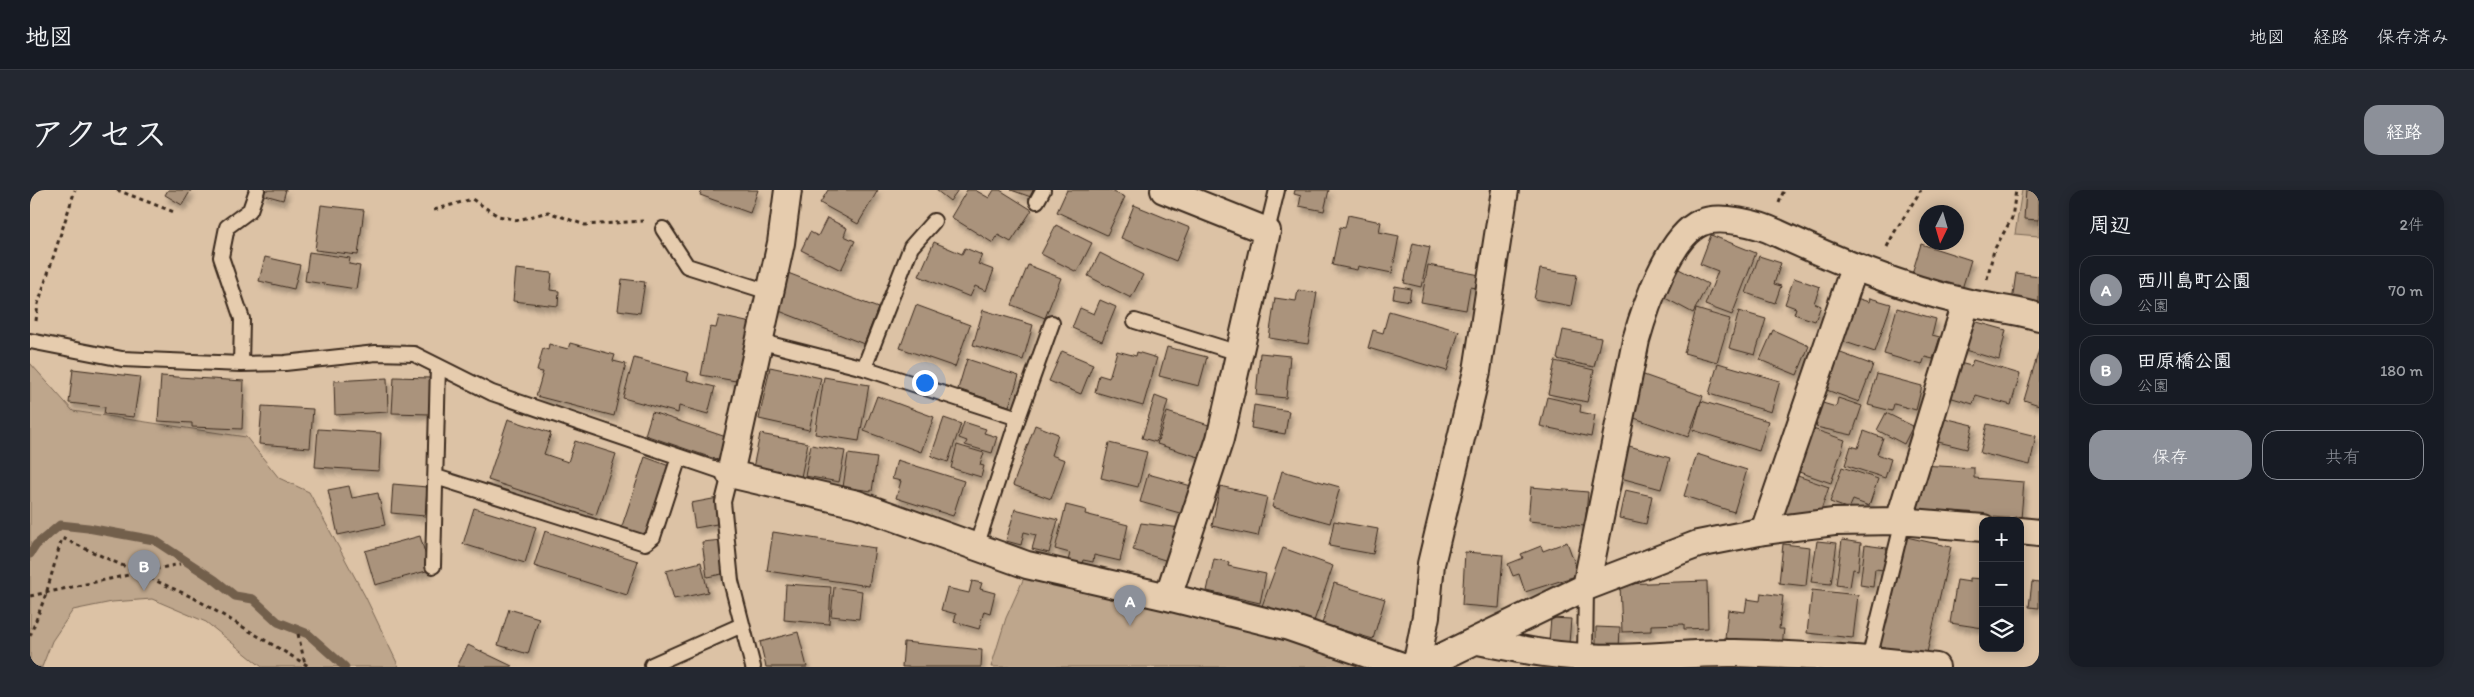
<!DOCTYPE html>
<html lang="ja">
<meta charset="utf-8">
<style>
:root{--surface:#171b24;--page:#242831;--text:#f1f3f6;--muted:#9ea1a6;--line:#363941;--accent:#8c9099}
body{margin:0;font-family:Itim,"Klee One",sans-serif;background:var(--page);color:var(--text)}
.controls{position:absolute;right:15px;bottom:15px;display:grid;overflow:hidden;border-radius:10px;box-shadow:0 2px 12px #0003}
.controls button{width:45px;height:45px;display:grid;place-items:center;padding:0;border:0;border-bottom:1px solid var(--line);background:var(--surface);color:var(--text);font:25px sans-serif}
.compass{position:absolute;left:1889px;top:15px;width:45px;height:45px;border-radius:50%;background:var(--surface);box-shadow:0 2px 12px #0003;rotate:185deg}
.you{position:absolute;left:894px;top:192px;width:18px;height:18px;margin:-12px;border:4px solid #fff;border-radius:50%;background:#1a73e8;box-shadow:0 0 0 8px #1a73e833}
.badge{display:grid;place-items:center;width:32px;height:32px;border-radius:50%;background:var(--accent);color:#fff;font-size:16px;font-weight:700}
.pin{position:absolute;translate:-50% -41px;filter:drop-shadow(0 1px 2px #0008)}
.pin::after{content:'';position:absolute;top:26px;width:18px;height:15px;background:inherit;clip-path:polygon(0 0,100% 0,50% 100%)}
.list{margin:0;padding:0;list-style:none}
h2{display:flex;justify-content:space-between;align-items:center;height:65px;margin:0;padding:0 20px;font-size:21px}
h2 small{font-size:16px;font-weight:400;color:var(--muted)}
.list li{display:grid;grid-template-columns:32px 1fr auto;gap:15px;align-items:center;box-sizing:border-box;height:70px;margin:0 10px 10px;padding:0 10px;border:1px solid var(--line);border-radius:15px}
.list b{display:block;font-size:19px;white-space:nowrap}
.list p{margin:0;font-size:16px;white-space:nowrap;color:var(--muted)}
.list em{font-size:16px;font-style:normal;color:var(--muted)}
.actions{display:flex;gap:10px;padding:15px 20px}
.actions a{flex:1;padding:11px 0;border:1px solid var(--accent);border-radius:15px;text-align:center;font-size:18px;color:var(--accent)}
.actions .main{background:var(--accent);color:#fff}
.icon{flex:none;width:28px;height:28px;fill:none;stroke:currentColor;stroke-width:2;stroke-linecap:round;stroke-linejoin:round}
.map{position:relative;flex:none;width:2009px;height:477px;overflow:hidden;border-radius:15px}
header{display:flex;align-items:center;gap:30px;box-sizing:border-box;height:70px;padding:0 25px;background:var(--surface);border-bottom:1px solid var(--line)}
header strong{font-size:24px}
nav{display:flex;gap:28px;margin-inline-start:auto;font-size:18px}
.intro{display:flex;align-items:center;justify-content:space-between;box-sizing:border-box;height:120px;padding:0 30px}
h1{margin:0;font-size:35px}
.button{padding:12px 22px;border-radius:15px;background:var(--accent);color:#fff;font-size:18px;font-weight:700}
main{display:flex;gap:30px;padding:0 30px}
aside{flex:1;background:var(--surface);border-radius:15px;box-shadow:0 2px 12px #0003}
.map>svg:first-child{display:block}
</style>
<header>
<strong>地図</strong>
<nav><a>地図</a><a>経路</a><a>保存済み</a></nav>
</header>
<div class="intro"><h1>アクセス</h1><a class="button">経路</a></div>
<main>
<div class="map">
<svg width="2009" height="477" viewBox="0 0 2009 477">
<defs>
<filter id="shadow"><feDropShadow dx="3" dy="5.5" stdDeviation="2.5" flood-color="#0004"/></filter>
</defs>
<rect width="100%" height="100%" fill="#dcc2a5"/>
<filter id="ink" filterUnits="userSpaceOnUse"><feTurbulence type="fractalNoise" baseFrequency=".02" numOctaves="2"/><feDisplacementMap in="SourceGraphic" scale="10" xChannelSelector="R" yChannelSelector="G"/><feConvolveMatrix kernelMatrix="1 2 1 2 8 2 1 2 1" color-interpolation-filters="sRGB"/></filter>
<g filter="url(#ink)">
<path fill="#bea68c" stroke="#7c6855" d="M 1992,0 L 2009,0 L 2009,46 L 1985,44 Z
M 0,173 L 43,221 L 216,247 L 249,288 L 279,302 L 336,408 L 369,477 L 232,477 L 176,432 L 122,409 L 82,412 L 43,420 L 22,451 L 12,477 L 0,477 Z
M 997,381 L 1257,445 L 1337,477 L 961,477 L 976,428 Z"/>
<g fill="none" stroke-linecap="round" stroke-linejoin="round">
<path stroke="#725e4c" stroke-width="9" d="M 0,364 L 6,355 L 30,335 L 58,338 L 124,350 L 185,390 L 205,406 L 223,409 L 248,432 L 278,444 L 315,477"/>
</g>
<path fill="#aa937b" stroke="#3b2a1e" filter="url(#shadow)" d="M 138,0 L 161,0 L 152,15 L 135,5 Z
M 233,0 L 256,0 L 253,10 L 231,4 Z
M 672,0 L 728,0 L 720,23 L 670,5 Z
M 798,0 L 848,0 L 828,34 L 790,13 Z
M 906,0 L 928,0 L 920,11 Z
M 937,0 L 945,0 L 959,8 L 964,0 L 970,0 L 1002,20 L 981,52 L 968,45 L 963,53 L 921,27 Z
M 981,0 L 1003,0 L 1001,7 Z
M 1037,0 L 1079,0 L 1095,7 L 1077,45 L 1027,22 Z
M 1265,0 L 1299,0 L 1294,21 L 1269,16 L 1271,6 L 1264,4 Z
M 1996,0 L 2009,0 L 2009,30 L 1994,29 Z
M 291,15 L 334,20 L 328,65 L 285,60 Z
M 1104,15 L 1160,38 L 1146,71 L 1091,48 Z
M 1318,25 L 1351,32 L 1349,42 L 1369,46 L 1362,83 L 1328,76 L 1327,80 L 1302,75 L 1310,37 L 1315,38 Z
M 797,28 L 817,38 L 814,46 L 825,51 L 811,80 L 771,60 L 780,42 L 788,46 Z
M 1026,35 L 1062,53 L 1047,82 L 1011,64 Z
M 1681,45 L 1726,63 L 1702,125 L 1675,115 L 1688,81 L 1670,74 Z
M 904,52 L 932,64 L 935,58 L 952,65 L 948,74 L 964,80 L 956,101 L 945,96 L 940,107 L 889,86 Z
M 1383,53 L 1400,57 L 1391,97 L 1374,93 Z
M 1891,54 L 1941,70 L 1931,102 L 1881,87 Z
M 279,62 L 320,68 L 319,74 L 330,76 L 326,99 L 275,91 Z
M 1070,63 L 1113,85 L 1101,108 L 1058,86 Z
M 1729,66 L 1751,73 L 1744,94 L 1751,96 L 1745,113 L 1716,103 Z
M 235,67 L 270,75 L 264,99 L 229,91 Z
M 1639,74 L 1678,94 L 1663,123 L 1624,102 Z
M 998,75 L 1031,88 L 1015,128 L 982,115 Z
M 1398,75 L 1450,85 L 1447,98 L 1440,97 L 1436,120 L 1391,112 Z
M 486,79 L 522,83 L 520,100 L 529,101 L 528,116 L 483,111 Z
M 1510,79 L 1547,85 L 1541,116 L 1504,109 Z
M 758,83 L 848,118 L 834,154 L 744,119 Z
M 1986,83 L 2009,86 L 2009,115 L 1982,112 Z
M 1764,88 L 1790,97 L 1784,113 L 1791,116 L 1785,131 L 1764,124 L 1766,118 L 1755,114 Z
M 592,89 L 615,92 L 610,123 L 588,120 Z
M 1365,96 L 1381,99 L 1379,111 L 1363,108 Z
M 1268,100 L 1287,103 L 1278,154 L 1239,148 L 1245,108 L 1266,111 Z
M 1817,105 L 1839,112 L 1840,108 L 1861,114 L 1845,162 L 1803,148 Z
M 1070,110 L 1086,117 L 1072,151 L 1042,138 L 1050,118 L 1064,124 Z
M 886,115 L 940,135 L 925,177 L 870,158 Z
M 1867,118 L 1906,129 L 1902,145 L 1910,147 L 1903,169 L 1895,167 L 1892,175 L 1854,164 Z
M 1666,119 L 1700,129 L 1687,172 L 1654,163 Z
M 953,120 L 1003,135 L 993,170 L 943,155 Z
M 1359,121 L 1429,141 L 1417,181 L 1338,158 L 1343,140 L 1353,143 Z
M 1709,121 L 1736,129 L 1725,165 L 1699,158 Z
M 689,126 L 721,133 L 712,183 L 707,182 L 706,191 L 671,185 L 680,137 L 686,138 Z
M 1936,129 L 1976,140 L 1969,170 L 1928,158 Z
M 1533,140 L 1571,148 L 1564,177 L 1527,169 Z
M 1743,140 L 1779,156 L 1767,185 L 1730,170 Z
M 540,153 L 585,165 L 583,171 L 596,174 L 584,226 L 506,206 L 513,182 L 507,181 L 513,158 L 518,160 L 519,154 L 538,159 Z
M 1137,157 L 1177,167 L 1169,196 L 1129,186 Z
M 1800,159 L 1843,175 L 1829,212 L 1786,196 Z
M 2009,160 L 2009,215 L 1994,210 Z
M 1032,161 L 1063,174 L 1051,204 L 1019,191 Z
M 1087,161 L 1106,166 L 1107,162 L 1127,168 L 1113,216 L 1065,202 L 1069,185 L 1079,188 Z
M 1230,163 L 1260,166 L 1256,208 L 1226,205 Z
M 604,168 L 659,183 L 657,190 L 685,197 L 678,224 L 649,216 L 648,223 L 593,208 Z
M 937,169 L 989,186 L 979,216 L 928,199 Z
M 1943,170 L 1990,184 L 1981,215 L 1946,205 L 1943,214 L 1912,205 L 1922,171 L 1941,176 Z
M 1525,171 L 1564,180 L 1557,212 L 1518,204 Z
M 1688,173 L 1750,191 L 1741,222 L 1679,204 Z
M 740,177 L 791,188 L 779,240 L 729,229 Z
M 43,179 L 110,187 L 104,227 L 74,224 L 75,217 L 39,213 Z
M 1611,184 L 1673,206 L 1658,247 L 1596,225 Z
M 1847,184 L 1892,196 L 1886,220 L 1864,214 L 1862,221 L 1838,215 Z
M 131,186 L 214,191 L 212,239 L 162,237 L 162,233 L 128,231 Z
M 364,187 L 401,188 L 399,224 L 362,223 Z
M 794,187 L 839,195 L 829,251 L 785,244 Z
M 357,188 L 358,222 L 305,225 L 304,191 Z
M 847,206 L 904,227 L 891,262 L 834,241 Z
M 1125,206 L 1138,211 L 1126,252 L 1112,248 Z
M 1517,207 L 1551,215 L 1550,222 L 1565,225 L 1561,247 L 1510,236 Z
M 1808,208 L 1832,216 L 1822,245 L 1786,237 L 1787,234 L 1780,231 L 1786,211 L 1806,217 Z
M 1671,211 L 1738,231 L 1729,261 L 1663,240 Z
M 1224,215 L 1259,221 L 1255,244 L 1221,238 Z
M 232,216 L 283,219 L 280,258 L 229,254 Z
M 622,222 L 699,248 L 691,271 L 615,245 Z
M 1137,222 L 1182,236 L 1172,268 L 1127,254 Z
M 1856,223 L 1883,236 L 1874,254 L 1847,240 Z
M 1910,227 L 1943,235 L 1937,259 L 1904,251 Z
M 914,228 L 931,234 L 918,272 L 901,266 Z
M 478,229 L 521,243 L 514,264 L 538,272 L 545,251 L 586,264 L 566,325 L 458,290 Z
M 934,232 L 956,239 L 954,243 L 967,247 L 962,263 L 935,255 L 937,251 L 929,248 Z
M 1957,234 L 2006,246 L 2000,275 L 1950,263 Z
M 1005,235 L 1028,244 L 1021,265 L 1035,270 L 1021,309 L 983,295 Z
M 288,239 L 351,243 L 349,281 L 285,277 Z
M 1783,239 L 1815,250 L 1801,293 L 1769,282 Z
M 1834,241 L 1853,248 L 1847,264 L 1861,269 L 1855,288 L 1815,275 L 1821,256 L 1828,258 Z
M 730,244 L 778,253 L 771,287 L 723,278 Z
M 1079,253 L 1117,262 L 1108,297 L 1071,288 Z
M 781,255 L 815,261 L 809,292 L 775,286 Z
M 927,255 L 954,263 L 950,275 L 954,276 L 951,287 L 921,278 Z
M 1596,255 L 1640,268 L 1631,299 L 1587,287 Z
M 818,264 L 847,268 L 842,301 L 813,297 Z
M 1667,264 L 1717,280 L 1704,322 L 1654,306 Z
M 615,267 L 642,277 L 619,348 L 591,339 Z
M 867,270 L 934,291 L 923,326 L 866,308 L 871,291 L 862,289 Z
M 1891,275 L 1944,278 L 1944,288 L 1994,292 L 1991,329 L 1888,322 Z
M 1812,277 L 1848,289 L 1839,316 L 1823,310 L 1819,319 L 1800,312 Z
M 1252,281 L 1310,297 L 1300,333 L 1242,317 Z
M 1118,284 L 1165,297 L 1157,325 L 1110,312 Z
M 1762,284 L 1799,297 L 1790,323 L 1762,326 L 1749,322 Z
M 363,294 L 397,297 L 395,326 L 361,323 Z
M 319,296 L 322,308 L 348,303 L 355,335 L 308,345 L 298,300 Z
M 1190,296 L 1237,307 L 1228,346 L 1182,336 Z
M 1501,297 L 1558,302 L 1555,336 L 1498,331 Z
M 1595,300 L 1622,306 L 1616,334 L 1589,328 Z
M 688,308 L 692,333 L 665,338 L 661,313 Z
M 1036,315 L 1056,320 L 1055,324 L 1098,335 L 1090,371 L 1064,365 L 1063,372 L 1053,370 L 1052,374 L 1038,371 L 1040,363 L 1025,359 Z
M 444,318 L 506,337 L 495,373 L 433,354 Z
M 985,319 L 1028,330 L 1019,363 L 1002,359 L 1006,345 L 994,342 L 991,355 L 976,351 Z
M 1304,331 L 1348,339 L 1343,364 L 1299,356 Z
M 1111,333 L 1151,338 L 1141,372 L 1103,360 Z
M 515,341 L 608,371 L 597,405 L 504,376 Z
M 743,342 L 845,358 L 839,396 L 737,381 Z
M 390,346 L 400,380 L 345,395 L 335,361 Z
M 1872,346 L 1921,357 L 1896,467 L 1846,455 Z
M 692,350 L 697,383 L 677,387 L 672,352 Z
M 1812,350 L 1831,353 L 1828,380 L 1823,379 L 1820,397 L 1806,395 Z
M 1787,351 L 1807,353 L 1801,394 L 1781,392 Z
M 1537,352 L 1549,385 L 1495,402 L 1489,384 L 1483,386 L 1478,374 L 1493,368 L 1491,364 L 1511,356 L 1513,361 Z
M 1753,354 L 1780,357 L 1776,396 L 1749,393 Z
M 1835,355 L 1857,358 L 1854,380 L 1845,379 L 1843,397 L 1830,395 Z
M 1253,358 L 1303,376 L 1283,434 L 1232,416 Z
M 1435,362 L 1473,365 L 1469,418 L 1432,415 Z
M 1184,369 L 1199,372 L 1198,376 L 1236,384 L 1230,413 L 1177,401 Z
M 671,372 L 678,402 L 644,409 L 636,381 Z
M 1940,388 L 1953,389 L 1953,438 L 1920,433 L 1927,390 L 1940,392 Z
M 942,391 L 952,393 L 950,399 L 965,403 L 960,423 L 954,421 L 949,439 L 924,432 L 926,424 L 911,420 L 917,398 L 939,403 Z
M 1677,391 L 1678,438 L 1654,439 L 1654,434 L 1621,435 L 1621,441 L 1592,442 L 1590,394 Z
M 2002,392 L 2009,393 L 2009,418 L 1999,417 Z
M 1304,393 L 1355,409 L 1343,449 L 1292,434 Z
M 756,394 L 801,397 L 799,434 L 754,430 Z
M 804,397 L 832,401 L 829,429 L 801,426 Z
M 1782,400 L 1828,405 L 1823,448 L 1777,443 Z
M 1731,403 L 1753,406 L 1749,439 L 1754,439 L 1752,455 L 1695,448 L 1698,420 L 1715,422 L 1717,409 L 1730,411 Z
M 479,419 L 509,428 L 498,464 L 468,455 Z
M 1521,428 L 1541,429 L 1539,453 L 1519,451 Z
M 1566,437 L 1590,438 L 1589,459 L 1566,458 Z
M 768,442 L 777,477 L 736,477 L 730,452 Z
M 874,452 L 952,460 L 951,477 L 872,477 Z
M 438,455 L 482,476 L 482,477 L 427,477 Z"/>
<g fill="none" stroke-linecap="round" stroke-linejoin="round">
<defs>
<path id="service" d="M 1007,11 L 1013,0
M 633,39 L 657,76 L 739,102
M 1237,41 L 1247,0
M 1105,131 L 1209,163
M 0,151 L 92,169 L 211,174 L 255,173 L 346,163 L 384,164 L 462,203 L 700,284 L 693,312 L 701,391 L 723,477
M 728,151 L 834,178 L 988,228
M 211,174 L 212,129 L 191,67 L 197,37 L 220,20 L 227,0
M 834,178 L 881,57 L 904,31
M 406,287 L 615,353 L 623,347 L 649,267
M 946,357 L 988,228 L 1022,133
M 403,376 L 408,176
M 1555,468 L 1556,397
M 1839,469 L 1873,331
M 622,475 L 712,435"/>
<path id="minor" d="M 758,0 L 751,53 L 700,284 L 827,314 L 997,375 L 1138,407 L 1259,437 L 1375,477
M 1134,0 L 1237,41 L 1190,249 L 1138,407
M 1869,331 L 1936,113
M 1734,341 L 1824,78
M 1990,341 L 2009,343
M 1556,397 L 1606,150 C 1615,118 1639,47 1670,33 C 1689,24 1729,34 1747,43 C 1808,71 1869,97 1935,112 C 1959,118 1985,119 2009,127
M 1448,451 C 1483,458 1517,465 1553,467 C 1604,471 1655,462 1705,463 C 1772,465 1840,469 1906,477
M 1386,477 L 1396,426 L 1401,374 L 1447,181 L 1475,0
M 1391,477 L 1556,397 L 1668,354 L 1734,341 L 1804,332 L 1869,331 L 1953,338"/>
</defs>
<use href="#service" stroke="#3b2a1e" stroke-width="18"/>
<use href="#minor" stroke="#3b2a1e" stroke-width="30"/>
<path stroke="#3b2a1e" stroke-width="3" stroke-dasharray="4 4" stroke-linecap="butt" d="M 87,0 L 144,22
M 1749,13 L 1754,0
M 404,20 L 442,9 L 468,26 L 488,30 L 518,22 L 555,35 L 613,31
M 1857,57 L 1864,43 L 1891,0
M 1957,89 L 1964,60 L 1982,28 L 1986,0
M 6,131 L 8,114 L 45,0
M 0,406 L 150,374
M 268,444 L 275,474
M 0,446 L 16,404 L 32,348 L 164,408 L 280,477"/>
<use href="#service" stroke="#e6ccae" stroke-width="14"/>
<use href="#minor" stroke="#e6ccae" stroke-width="26"/>
</g>
</g>
</svg>
<div class="controls">
<button>+</button>
<button>−</button>
<button><svg class="icon" aria-label="layers" viewBox="0 0 24 24"><path d="M12 4l9 5-9 5-9-5zM3 14l9 5 9-5"/></svg></button>
</div>
<svg class="compass" viewBox="-18 -18 36 36"><path d="M0-13l5 13h-10z" fill="#e53935"/><path d="M0 13l5-13h-10z" fill="#9ea1a6"/></svg>
<div class="you"></div>
<div class="pin badge" style="left:1100px;top:436px">A</div>
<div class="pin badge" style="left:114px;top:401px">B</div>
</div>
<aside>
<h2>周辺<small>2件</small></h2>
<ul class="list">
<li><span class="badge">A</span><div><b>西川島町公園</b><p>公園</p></div><em>70 m</em></li>
<li><span class="badge">B</span><div><b>田原橋公園</b><p>公園</p></div><em>180 m</em></li>
</ul>
<div class="actions"><a class="main">保存</a><a>共有</a></div>
</aside>
</main>
